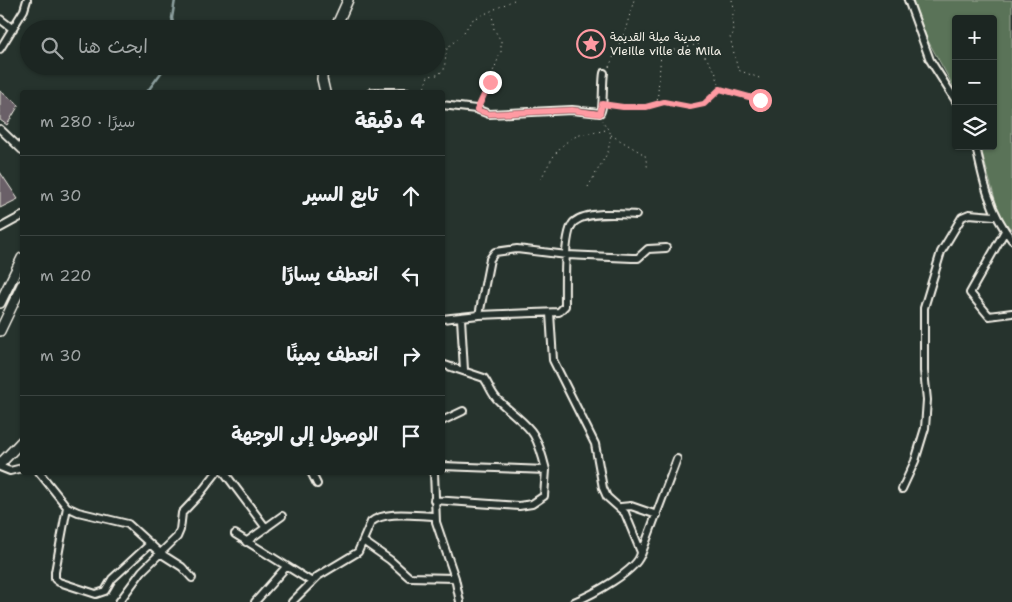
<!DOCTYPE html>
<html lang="ar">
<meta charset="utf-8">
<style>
:root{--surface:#1c2622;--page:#252e2a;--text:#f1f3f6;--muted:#a0a5a5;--line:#3a4340}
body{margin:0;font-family:"Shantell Sans","Playpen Sans Arabic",sans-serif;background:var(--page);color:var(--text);direction:rtl}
.controls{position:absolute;right:15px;top:15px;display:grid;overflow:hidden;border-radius:5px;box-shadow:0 1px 4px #0004}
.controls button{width:45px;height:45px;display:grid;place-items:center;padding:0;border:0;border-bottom:1px solid var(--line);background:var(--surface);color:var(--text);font:25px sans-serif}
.stop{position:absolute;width:15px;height:15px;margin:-11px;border:4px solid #ff9aa2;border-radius:50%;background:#fff}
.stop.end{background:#ff9aa2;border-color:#fff;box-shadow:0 1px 5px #0008}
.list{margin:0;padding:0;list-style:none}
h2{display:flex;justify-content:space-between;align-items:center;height:65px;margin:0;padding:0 20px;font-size:21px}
h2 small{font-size:16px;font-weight:400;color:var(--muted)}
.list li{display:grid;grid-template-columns:32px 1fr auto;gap:15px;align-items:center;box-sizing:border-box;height:80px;padding:0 20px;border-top:1px solid var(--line)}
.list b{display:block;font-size:19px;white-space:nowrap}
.list em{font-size:16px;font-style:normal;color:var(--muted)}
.icon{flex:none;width:28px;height:28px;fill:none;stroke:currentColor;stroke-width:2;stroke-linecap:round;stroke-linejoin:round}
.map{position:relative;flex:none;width:1012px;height:602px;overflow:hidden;direction:ltr}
.search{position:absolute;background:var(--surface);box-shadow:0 1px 4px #0004;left:20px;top:20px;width:425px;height:55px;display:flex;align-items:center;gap:12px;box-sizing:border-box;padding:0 18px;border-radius:28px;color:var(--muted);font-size:19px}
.panel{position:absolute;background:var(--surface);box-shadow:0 1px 4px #0004;left:20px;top:90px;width:425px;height:385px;border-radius:5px;direction:rtl}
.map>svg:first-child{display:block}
</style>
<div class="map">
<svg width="1012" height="602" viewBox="0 0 1012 602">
<rect width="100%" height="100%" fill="#26332d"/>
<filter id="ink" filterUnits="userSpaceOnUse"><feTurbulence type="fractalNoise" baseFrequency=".02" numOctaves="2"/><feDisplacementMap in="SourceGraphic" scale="10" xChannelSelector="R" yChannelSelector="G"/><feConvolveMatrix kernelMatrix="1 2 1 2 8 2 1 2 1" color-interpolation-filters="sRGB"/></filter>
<g filter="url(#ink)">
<path fill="#5a7358" stroke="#a7b2a0" d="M 913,0 L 1012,0 L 1012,230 L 1000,217 L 980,146 L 993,146 L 993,19 L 956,19 L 956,91 L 927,39 Z"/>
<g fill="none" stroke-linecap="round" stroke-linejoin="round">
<path stroke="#8da09f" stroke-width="2.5" d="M 174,29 L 172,18 L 175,0
M 147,92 L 166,66"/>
</g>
<path fill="#6b6167" stroke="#f4f1e8" d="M 0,91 L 19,105 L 7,125 L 0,120 Z
M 0,172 L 18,199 L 0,208 Z"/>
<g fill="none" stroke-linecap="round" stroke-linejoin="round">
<defs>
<path id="minor" d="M 908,0 L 930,60 L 956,101
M 0,19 L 13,29
M 0,49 L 24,10 L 27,0
M 372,92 L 407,92
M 442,105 L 476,109 L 489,114 L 572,110 L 600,113 C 604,109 602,83 604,73
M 0,129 L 22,150
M 976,146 C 983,181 990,212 1012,240
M 0,228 L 22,216
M 1005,231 L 970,293 L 989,316 L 1012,313
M 550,313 L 553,360 L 595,444 L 603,488 L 607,497 L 625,513 L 641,552 C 640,570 589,596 574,602
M 479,315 L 490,259 L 495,252 L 517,249 L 567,255 L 632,258 L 638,258 L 648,249 L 666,248
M 461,318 L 464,370
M 442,319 L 479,315 L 559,312 L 565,306 C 565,289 563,232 574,222 C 587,211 621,214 636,215
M 442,364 L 484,378 C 490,386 491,394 499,401 C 530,430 535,425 546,470 L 442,466
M 442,421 L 463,411
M 0,467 L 10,471 L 22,468
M 39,472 L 67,507 L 78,512 L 128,524 L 160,553 L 182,567 L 192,578
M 224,472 L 266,528
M 311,472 L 317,484
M 434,472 L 436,522 L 455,578 L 460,602
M 902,489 L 915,461 L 925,428 L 927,400 L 924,371 L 924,308 L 941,252 L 962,217 L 969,214 L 994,216
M 434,500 L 519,506 L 532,504 L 544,496 L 546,470
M 67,507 L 55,572 L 55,579 L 59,582 L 96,594 L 105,591 L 112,579 L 150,544
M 621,507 L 631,506 L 657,515
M 235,534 L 312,582
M 363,541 L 390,560 L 409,577 L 455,578
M 246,542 L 282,516
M 641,555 L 677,459
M 119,602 L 142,571 L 177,537 L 180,530 L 182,513 L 199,495 L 217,472
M 255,602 L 286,567
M 292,602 L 318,576 L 358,552 L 371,522 C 386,510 417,516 435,516"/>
<path id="secondary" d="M 335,29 L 348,0
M 323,66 L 322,79 L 325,92
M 0,303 L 22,258
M 0,331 L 22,285
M 0,464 L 22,441"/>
</defs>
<use href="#minor" stroke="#f4f1e8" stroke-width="10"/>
<use href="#secondary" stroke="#f4f1e8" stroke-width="12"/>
<path stroke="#f4f1e8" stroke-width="1" stroke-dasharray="1 4" stroke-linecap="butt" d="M 732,0 L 735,11 L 732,16 L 733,34 L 730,37 L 738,70 L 762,79
M 609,67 L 625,31 L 634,0
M 423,92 L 428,76 L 437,75 L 444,70 L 447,48 L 462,35 L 472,20 L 514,0
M 480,103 L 501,52 L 501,41 L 494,29 L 492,14
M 610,105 L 646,107 L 664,102 L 690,107 L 704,104 L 720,89 L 760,100 L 772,107
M 657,105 L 661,53 L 699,44 L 700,49 L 715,71 L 720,88
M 611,135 L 645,155 L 648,170
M 541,179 C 550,161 560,141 580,135 C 589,132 599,133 608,129
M 588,187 L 608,152 L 611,134 L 602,120"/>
<use href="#minor" stroke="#26332d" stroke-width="6"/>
<use href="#secondary" stroke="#26332d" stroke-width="9"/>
</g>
</g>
<g fill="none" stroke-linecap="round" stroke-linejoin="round" filter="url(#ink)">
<path stroke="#ff9aa2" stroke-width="6" d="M 490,82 L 477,110 L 489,114 L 572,110 L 600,114 L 602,104 L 623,107 L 646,107 L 664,102 L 690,107 L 704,104 L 720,89 L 760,100"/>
</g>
<defs>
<symbol id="sight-ring" viewBox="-11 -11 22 22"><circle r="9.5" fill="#26332d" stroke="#ff9aa2" stroke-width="1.5"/><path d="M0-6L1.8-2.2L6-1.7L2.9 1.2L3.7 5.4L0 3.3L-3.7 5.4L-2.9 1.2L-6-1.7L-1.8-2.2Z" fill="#ff9aa2"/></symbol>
</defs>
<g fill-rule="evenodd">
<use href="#sight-ring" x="575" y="28" width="32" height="32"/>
</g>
<g text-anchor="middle" stroke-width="4.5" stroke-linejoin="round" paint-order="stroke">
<g font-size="12" fill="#f4f1e8" stroke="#26332d" text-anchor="start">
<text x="610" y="41">مدينة ميلة القديمة<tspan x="610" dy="14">Vieille ville de Mila</tspan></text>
</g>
</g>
</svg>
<div class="controls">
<button>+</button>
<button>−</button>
<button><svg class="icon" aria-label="layers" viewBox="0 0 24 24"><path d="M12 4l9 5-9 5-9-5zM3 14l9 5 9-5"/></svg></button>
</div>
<div class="stop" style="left:760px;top:100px"></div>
<div class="stop end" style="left:490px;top:82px"></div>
<div class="search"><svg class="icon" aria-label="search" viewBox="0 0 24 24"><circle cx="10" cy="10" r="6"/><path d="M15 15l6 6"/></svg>ابحث هنا</div>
<section class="panel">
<h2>4 دقيقة<small>سيرًا · 280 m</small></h2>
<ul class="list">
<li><svg class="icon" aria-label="ahead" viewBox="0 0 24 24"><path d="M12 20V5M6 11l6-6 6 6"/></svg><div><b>تابع السير</b></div><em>30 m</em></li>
<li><svg class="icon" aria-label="left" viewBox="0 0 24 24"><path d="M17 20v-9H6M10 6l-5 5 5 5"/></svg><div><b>انعطف يسارًا</b></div><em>220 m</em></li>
<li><svg class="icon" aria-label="right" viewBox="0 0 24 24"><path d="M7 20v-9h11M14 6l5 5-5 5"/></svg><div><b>انعطف يمينًا</b></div><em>30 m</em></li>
<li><svg class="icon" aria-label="arrive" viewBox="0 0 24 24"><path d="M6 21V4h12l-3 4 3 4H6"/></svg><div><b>الوصول إلى الوجهة</b></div></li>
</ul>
</section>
</div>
